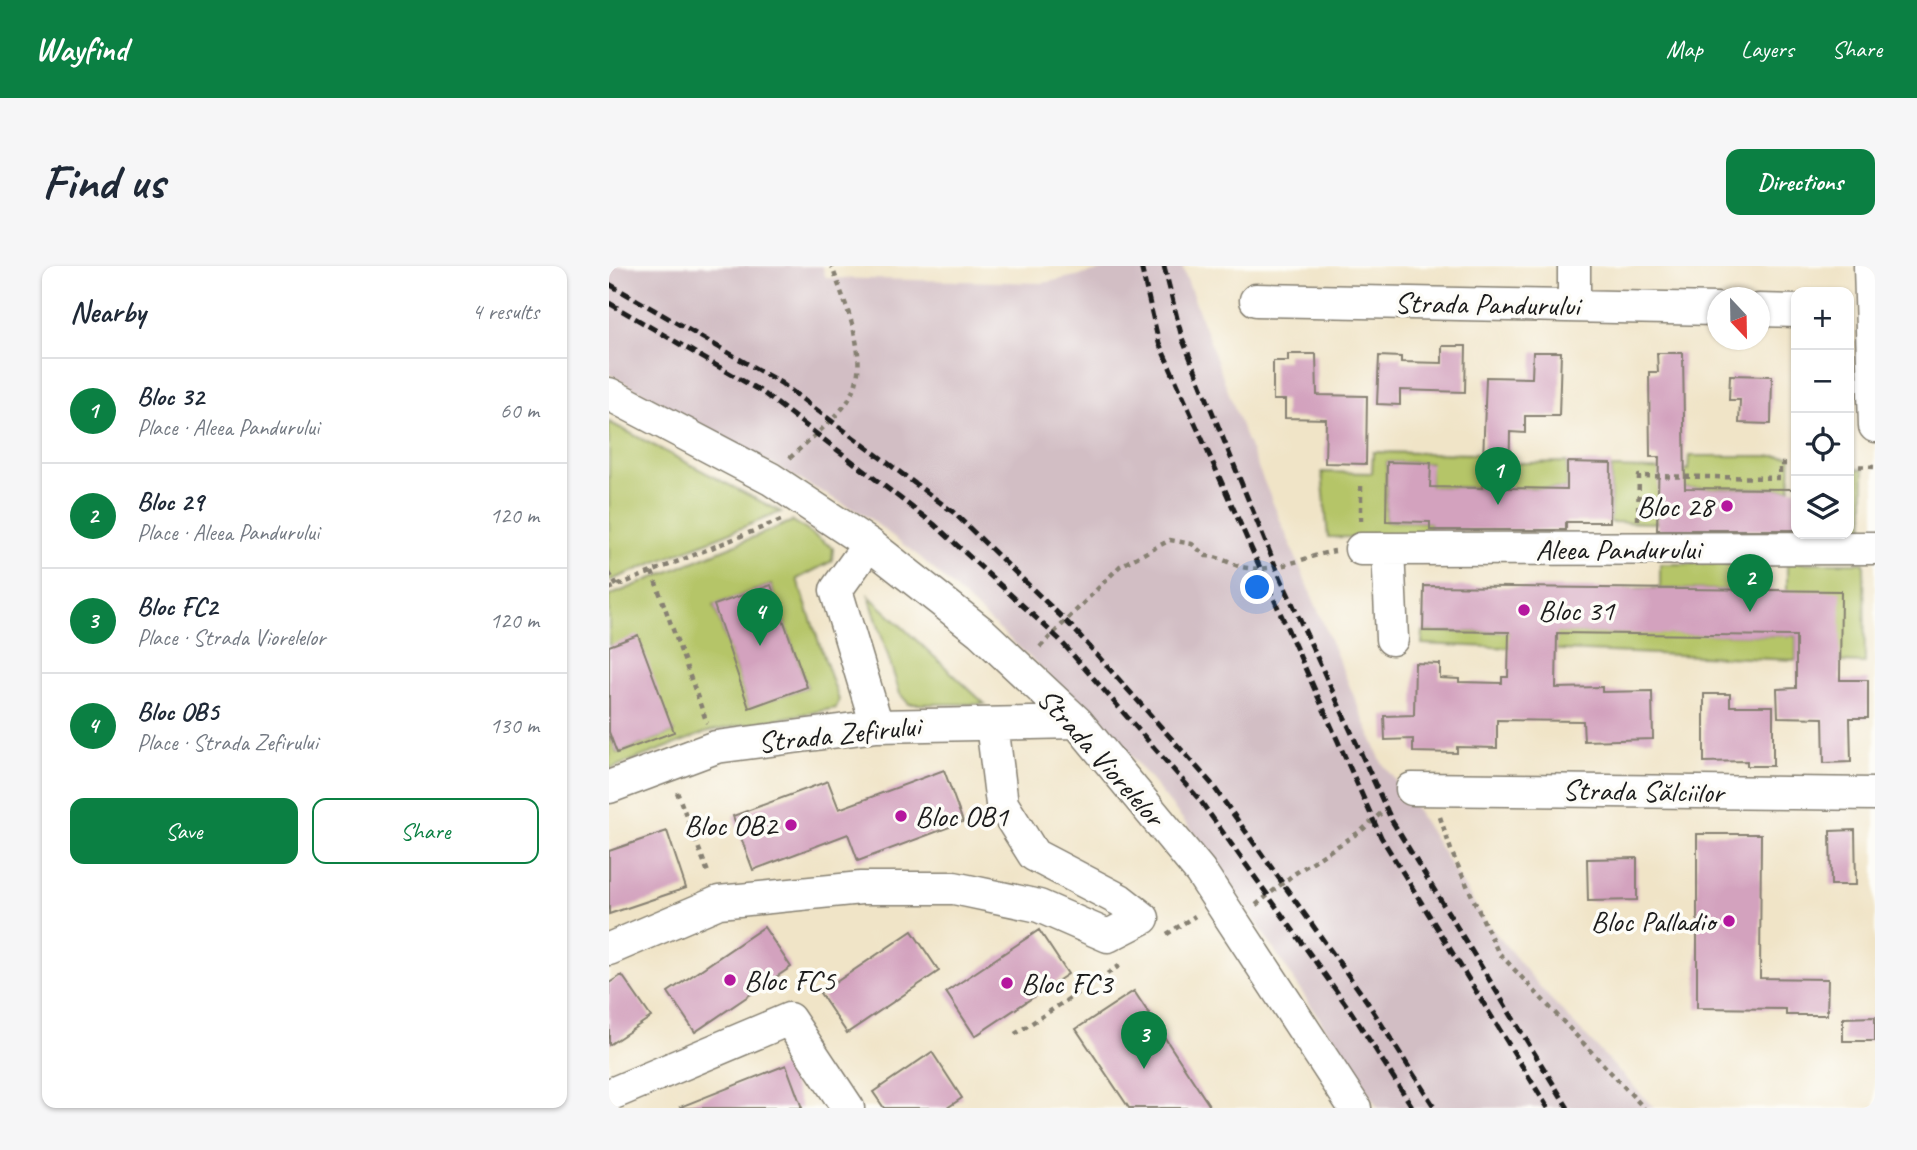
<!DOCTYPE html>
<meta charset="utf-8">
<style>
:root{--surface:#fff;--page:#f6f6f7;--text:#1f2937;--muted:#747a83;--line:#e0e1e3;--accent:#0b8043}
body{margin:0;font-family:Caveat,sans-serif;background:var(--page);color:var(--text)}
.controls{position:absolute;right:21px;top:21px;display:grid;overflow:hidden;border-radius:14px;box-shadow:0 2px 5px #0004}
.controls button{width:63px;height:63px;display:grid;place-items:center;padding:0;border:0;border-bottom:2px solid var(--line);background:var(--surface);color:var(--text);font:35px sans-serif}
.compass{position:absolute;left:1098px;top:21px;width:63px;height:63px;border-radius:50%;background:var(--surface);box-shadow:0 2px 5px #0004;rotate:158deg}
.you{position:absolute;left:649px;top:322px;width:24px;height:24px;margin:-18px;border:5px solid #fff;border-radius:50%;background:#1a73e8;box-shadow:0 0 0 10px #1a73e833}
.badge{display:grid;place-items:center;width:46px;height:46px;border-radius:50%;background:var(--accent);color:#fff;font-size:23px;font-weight:700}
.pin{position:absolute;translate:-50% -58px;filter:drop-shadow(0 2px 4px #0008)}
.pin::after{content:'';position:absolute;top:37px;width:24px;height:21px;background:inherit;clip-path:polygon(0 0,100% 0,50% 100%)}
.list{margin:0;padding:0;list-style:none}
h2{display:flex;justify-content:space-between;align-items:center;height:91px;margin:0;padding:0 28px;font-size:30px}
h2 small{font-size:23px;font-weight:400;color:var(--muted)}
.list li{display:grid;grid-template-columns:46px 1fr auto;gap:21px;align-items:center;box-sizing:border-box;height:105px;padding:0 28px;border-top:2px solid var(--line)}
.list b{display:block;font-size:26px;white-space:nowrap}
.list p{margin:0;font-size:23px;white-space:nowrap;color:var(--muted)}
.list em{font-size:23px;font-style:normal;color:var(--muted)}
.actions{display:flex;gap:14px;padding:21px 28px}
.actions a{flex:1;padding:16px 0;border:2px solid var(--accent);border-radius:14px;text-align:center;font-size:24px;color:var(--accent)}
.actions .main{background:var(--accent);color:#fff}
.icon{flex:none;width:38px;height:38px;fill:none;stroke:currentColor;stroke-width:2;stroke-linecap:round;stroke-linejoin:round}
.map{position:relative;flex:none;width:1266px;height:842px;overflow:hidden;border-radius:14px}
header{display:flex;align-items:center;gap:42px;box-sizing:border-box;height:98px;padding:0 35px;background:var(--accent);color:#fff}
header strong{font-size:33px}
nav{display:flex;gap:38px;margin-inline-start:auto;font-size:24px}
.intro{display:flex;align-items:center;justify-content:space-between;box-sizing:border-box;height:168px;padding:0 42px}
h1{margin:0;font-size:49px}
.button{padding:18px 32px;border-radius:14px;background:var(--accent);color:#fff;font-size:24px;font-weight:700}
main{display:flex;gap:42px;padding:0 42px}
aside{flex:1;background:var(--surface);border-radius:14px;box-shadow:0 2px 5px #0004}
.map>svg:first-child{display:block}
</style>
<header>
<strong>Wayfind</strong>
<nav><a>Map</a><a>Layers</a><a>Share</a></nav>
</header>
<div class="intro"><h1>Find us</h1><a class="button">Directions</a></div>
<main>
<aside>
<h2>Nearby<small>4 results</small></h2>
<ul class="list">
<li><span class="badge">1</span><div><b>Bloc 32</b><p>Place · Aleea Pandurului</p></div><em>60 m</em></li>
<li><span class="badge">2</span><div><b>Bloc 29</b><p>Place · Aleea Pandurului</p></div><em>120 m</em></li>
<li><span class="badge">3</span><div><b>Bloc FC2</b><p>Place · Strada Viorelelor</p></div><em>120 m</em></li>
<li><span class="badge">4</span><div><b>Bloc OB5</b><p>Place · Strada Zefirului</p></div><em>130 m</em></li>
</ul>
<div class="actions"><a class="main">Save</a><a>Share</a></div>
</aside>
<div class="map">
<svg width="1266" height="842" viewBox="0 0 1266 842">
<rect width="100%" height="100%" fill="#fdfcf7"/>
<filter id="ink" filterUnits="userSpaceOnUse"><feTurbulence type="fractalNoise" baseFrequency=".0143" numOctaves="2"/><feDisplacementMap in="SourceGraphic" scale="14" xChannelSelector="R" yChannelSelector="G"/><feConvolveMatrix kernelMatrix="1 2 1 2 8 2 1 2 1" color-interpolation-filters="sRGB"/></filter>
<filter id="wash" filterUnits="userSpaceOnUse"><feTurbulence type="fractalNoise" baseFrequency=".00686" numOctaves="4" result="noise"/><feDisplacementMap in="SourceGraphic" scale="28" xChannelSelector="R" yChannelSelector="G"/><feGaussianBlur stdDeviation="1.57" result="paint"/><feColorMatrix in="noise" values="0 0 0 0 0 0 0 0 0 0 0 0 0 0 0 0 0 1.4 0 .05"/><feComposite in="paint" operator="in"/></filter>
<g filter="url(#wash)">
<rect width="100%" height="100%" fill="#f0e4c7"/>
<path fill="#d2bec4" d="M 0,0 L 213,0 L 217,12 L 434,17 L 514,0 L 573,0 L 633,163 L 772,495 L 808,545 L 875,653 L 937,728 L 1045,842 L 769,842 L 605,592 L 525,493 L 429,399 L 312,292 L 260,252 L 0,108 Z"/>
<path fill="#b5c568" stroke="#687042" stroke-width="2" fill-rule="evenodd" d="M 0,156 L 172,246 L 0,315 Z
M 764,186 L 869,188 L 870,198 L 958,196 L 958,223 L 821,221 L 821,197 L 778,196 L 777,255 L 821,256 L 821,272 L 719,271 L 713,206 L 763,207 Z
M 1080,190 L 1182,190 L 1181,223 L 1050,222 L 1048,257 L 1001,256 L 1002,202 L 1079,204 Z
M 1240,203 L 1255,203 L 1255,278 L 1240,268 Z
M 184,255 L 224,282 L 223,295 L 188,313 L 230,434 L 227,442 L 101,465 L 0,503 L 0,466 L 8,487 L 65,466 L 0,380 L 0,330 ZM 162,319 L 198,421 L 140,441 L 105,339 Z
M 1178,297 L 1255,297 L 1256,397 L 813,378 L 814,365 L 1016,367 L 1017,323 L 1051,322 L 1051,298 L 1124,298 L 1124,324 L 1051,323 L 1050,367 L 1187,370 L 1187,392 L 1231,393 L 1178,324 Z
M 260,330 L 376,438 L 300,438 L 291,428 Z"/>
<g id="blocks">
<path fill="#d3a2be" d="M 833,80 L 857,80 L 856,126 L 791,124 L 791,139 L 768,138 L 770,90 L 792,91 L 792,96 L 833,97 Z
M 924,86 L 952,86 L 950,150 L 916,150 L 916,167 L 901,166 L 900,222 L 958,223 L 958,196 L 1002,197 L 1001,256 L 957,256 L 957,264 L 821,264 L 821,256 L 777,255 L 778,196 L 822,197 L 821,221 L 873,222 L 877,111 L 923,112 Z
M 1048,87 L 1074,87 L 1076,222 L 1187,223 L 1187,264 L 1048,264 L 1050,191 L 1041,191 L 1040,106 L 1049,106 Z
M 679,88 L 707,88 L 708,129 L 758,130 L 757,198 L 716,197 L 717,153 L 676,152 L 676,134 L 664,134 L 664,95 L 679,95 Z
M 1121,109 L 1163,110 L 1162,158 L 1130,157 L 1131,134 L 1120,134 Z
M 162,319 L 198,421 L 140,442 L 105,339 Z
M 815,320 L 1232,325 L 1231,414 L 1259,414 L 1259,452 L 1241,452 L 1242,496 L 1215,497 L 1214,452 L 1169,451 L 1168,423 L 1187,422 L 1187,370 L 948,367 L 947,422 L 993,421 L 993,426 L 1043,425 L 1044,473 L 975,475 L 974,455 L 888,454 L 888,482 L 848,481 L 848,487 L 804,486 L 804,473 L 776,474 L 775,450 L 805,449 L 806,397 L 831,398 L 831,412 L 850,413 L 850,416 L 893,417 L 893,411 L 899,411 L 900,366 L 814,365 Z
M 29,369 L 65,466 L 8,487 L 0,466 L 0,380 Z
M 1095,428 L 1121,428 L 1121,440 L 1164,440 L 1164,500 L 1138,500 L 1138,495 L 1095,496 Z
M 335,504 L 354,556 L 249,595 L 239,568 L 144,604 L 124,550 L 219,515 L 230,543 Z
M 1246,564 L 1247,619 L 1222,619 L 1221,565 Z
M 58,565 L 77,622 L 0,648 L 0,585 Z
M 1088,568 L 1152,568 L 1151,712 L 1219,713 L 1218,749 L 1177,749 L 1177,743 L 1088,742 Z
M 1028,592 L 1028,634 L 979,635 L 978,593 Z
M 155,661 L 182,701 L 86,766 L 59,726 Z
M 430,664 L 459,708 L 366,770 L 337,726 Z
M 303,665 L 330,705 L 238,767 L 211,727 Z
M 13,709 L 42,751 L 0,779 L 0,717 Z
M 525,725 L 602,842 L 520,842 L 467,763 Z
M 1266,751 L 1266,775 L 1234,775 L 1234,752 Z
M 323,786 L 353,832 L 338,842 L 275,842 L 264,826 Z
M 177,799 L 193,842 L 72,842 L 71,841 Z"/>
</g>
</g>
<g filter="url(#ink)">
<use href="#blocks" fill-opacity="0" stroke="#868072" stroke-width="2"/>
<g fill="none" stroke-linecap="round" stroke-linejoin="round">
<defs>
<path id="minor" d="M 965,0 L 965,40
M 1261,0 L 1266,160
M 647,34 L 1108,43
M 1150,44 L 1187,45
M 0,128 L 162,213 L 260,278 L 372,366 L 468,456 L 591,605 L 746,842
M 260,278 L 227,324 L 268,460
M 752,283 L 1266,282
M 779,283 L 783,373
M 0,521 L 107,481 L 268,460 L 468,456
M 803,523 L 1266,528
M 0,683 L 110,636 L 252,622 L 345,622 L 430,640 L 499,670 L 534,652 L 511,634 L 425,589 L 393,538 L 383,458
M 0,829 L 180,753 L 239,842"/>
</defs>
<use href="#minor" stroke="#868072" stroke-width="35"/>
<path stroke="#868072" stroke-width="4.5" stroke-dasharray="5 5" stroke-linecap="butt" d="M 181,192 C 197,176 226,154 239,135 C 265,95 236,41 223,0
M 1240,200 L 1266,201
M 1029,254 L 1030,210 L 1171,212 L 1171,198 L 1187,198
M 752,255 L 752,220
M 43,306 L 98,457
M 0,307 L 8,320
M 0,323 L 172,254
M 431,381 L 511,300 L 561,274 L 583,278 L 597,290 C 613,290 624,301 639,302 C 670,306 696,290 726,285
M 68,526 L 100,609
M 831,551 L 843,587 L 889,686 L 1035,842
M 647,639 L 685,608 L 752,565 L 780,540
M 558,668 L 586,650
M 406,768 L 513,698"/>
<use href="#minor" stroke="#fff" stroke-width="32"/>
<path stroke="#1c1c1c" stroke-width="5" stroke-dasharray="10 5" stroke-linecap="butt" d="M 532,0 L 550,77 L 772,571 L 939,842
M 555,0 L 573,72 L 668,304 L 783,555 L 959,842
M 0,18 L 172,117 L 344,246 L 464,362 L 602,517 L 757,734 L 826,842
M 0,37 L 153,126 L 326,259 L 450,373 L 590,533 L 741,744 L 804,842"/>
</g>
</g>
<g fill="#b5179e" stroke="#fdfcf7" stroke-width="2.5">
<circle cx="1118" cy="240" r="7"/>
<circle cx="915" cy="344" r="7"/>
<circle cx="292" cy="550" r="7"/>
<circle cx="182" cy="559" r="7"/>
<circle cx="1120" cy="655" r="7"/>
<circle cx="121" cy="714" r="7"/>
<circle cx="398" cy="717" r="7"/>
</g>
<g text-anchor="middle" stroke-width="7" stroke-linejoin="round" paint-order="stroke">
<g font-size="30" fill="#1c1c1c" stroke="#fdfcf7">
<text transform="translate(878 38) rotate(1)" y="10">Strada Pandurului</text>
<text x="1009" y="293">Aleea Pandurului</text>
<text transform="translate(230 468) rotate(-6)" y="10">Strada Zefirului</text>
<text transform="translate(492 491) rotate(48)" y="10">Strada Viorelelor</text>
<text transform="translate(1034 525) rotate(1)" y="10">Strada Sălciilor</text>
</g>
<g font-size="30" fill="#1c1c1c" stroke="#fdfcf7" text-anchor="start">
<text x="1104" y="250" text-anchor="end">Bloc 28</text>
<text x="929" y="354">Bloc 31</text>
<text x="306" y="560">Bloc OB1</text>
<text x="168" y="569" text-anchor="end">Bloc OB2</text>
<text x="1106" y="665" text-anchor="end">Bloc Palladio</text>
<text x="135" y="724">Bloc FC5</text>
<text x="412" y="727">Bloc FC3</text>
</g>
</g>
</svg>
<div class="controls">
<button>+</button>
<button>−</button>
<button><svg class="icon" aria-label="locate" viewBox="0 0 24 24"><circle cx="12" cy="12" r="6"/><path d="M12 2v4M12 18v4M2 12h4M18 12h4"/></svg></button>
<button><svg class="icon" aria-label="layers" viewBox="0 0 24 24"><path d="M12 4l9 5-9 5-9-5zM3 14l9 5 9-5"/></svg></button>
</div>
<svg class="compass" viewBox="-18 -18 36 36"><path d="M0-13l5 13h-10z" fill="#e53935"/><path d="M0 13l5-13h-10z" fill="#747a83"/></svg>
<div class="you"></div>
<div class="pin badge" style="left:889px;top:239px">1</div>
<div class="pin badge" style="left:1141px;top:346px">2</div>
<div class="pin badge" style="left:535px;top:803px">3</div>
<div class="pin badge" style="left:151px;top:380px">4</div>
</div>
</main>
